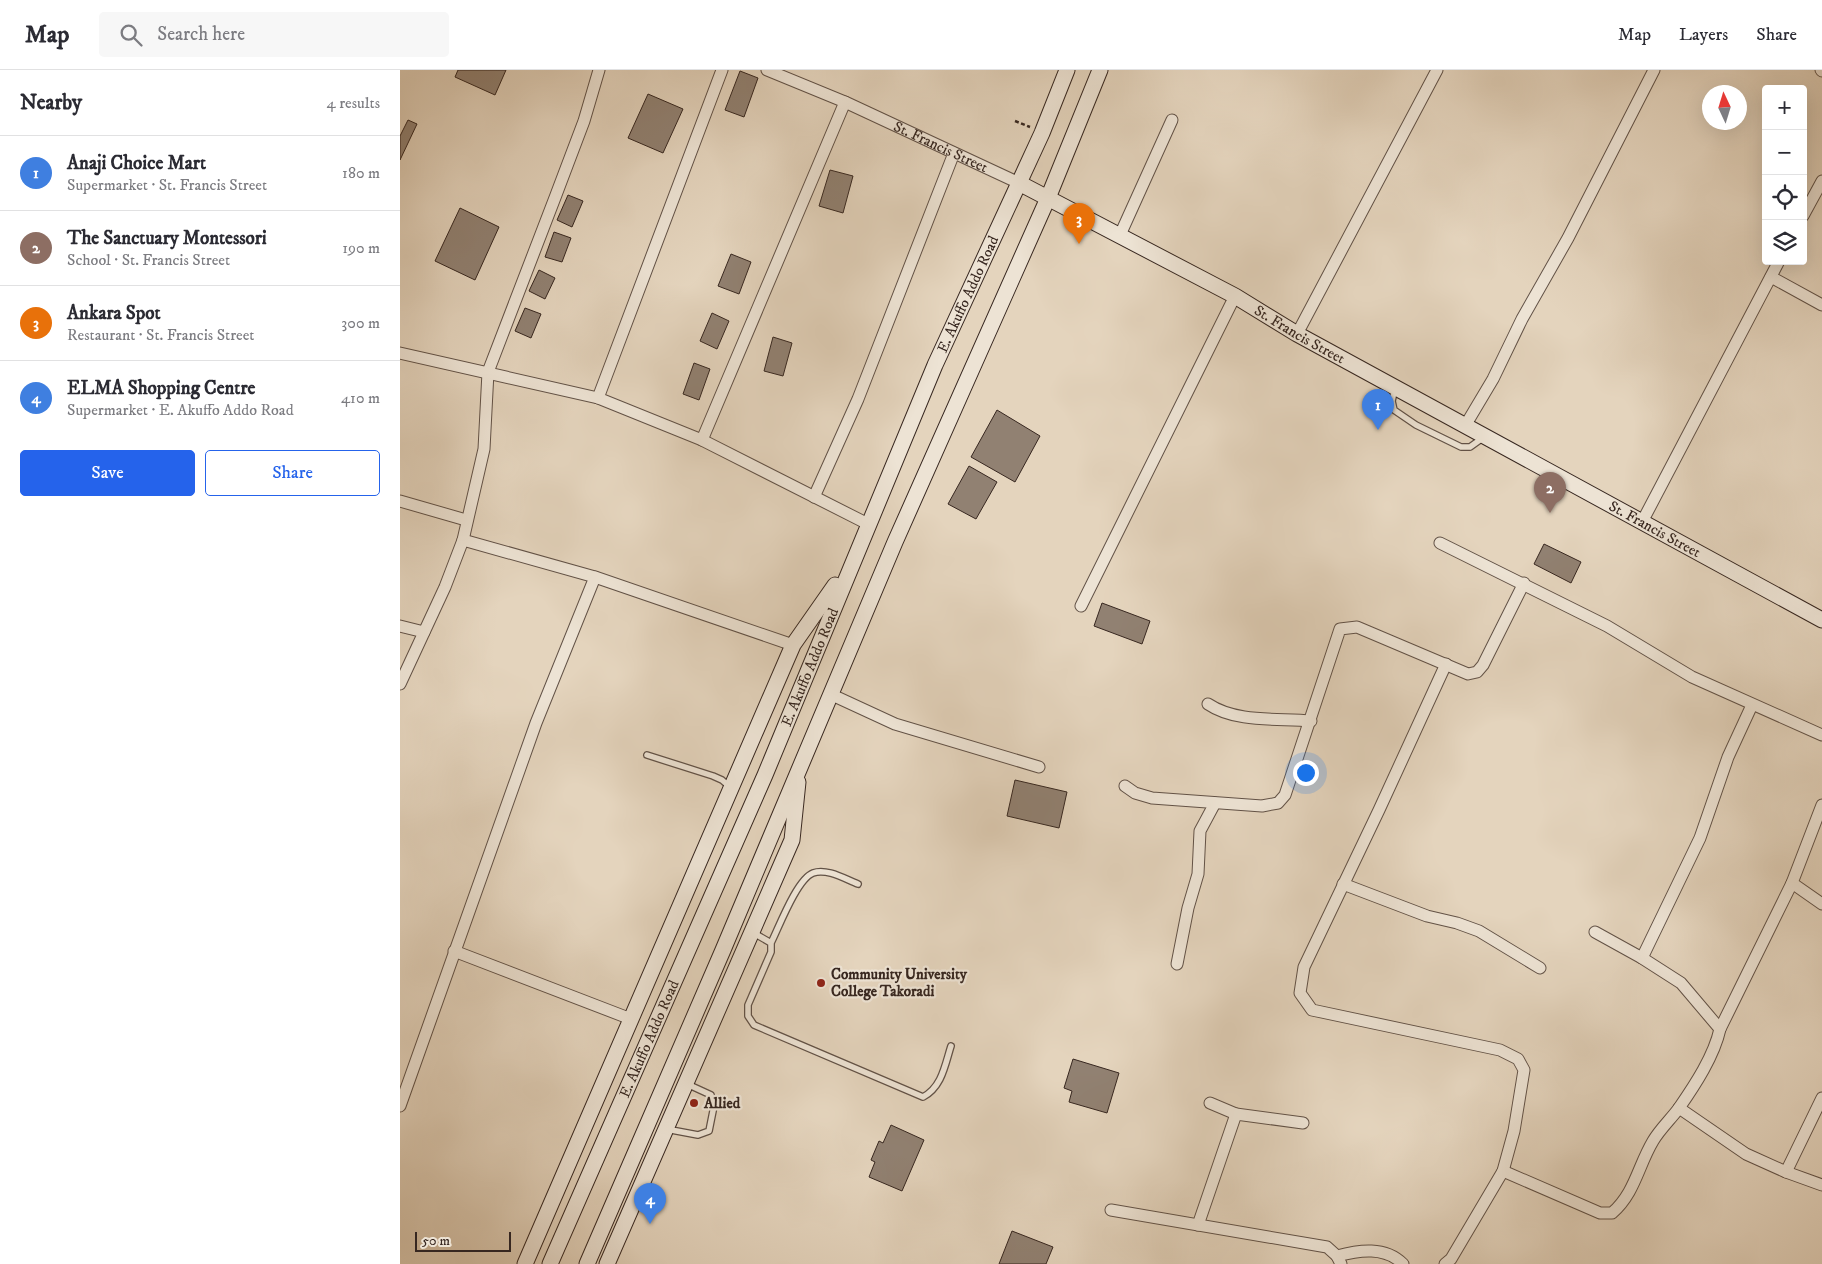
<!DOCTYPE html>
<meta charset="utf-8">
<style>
:root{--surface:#fff;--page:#f7f7f7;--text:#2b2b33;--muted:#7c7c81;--line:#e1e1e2;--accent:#2563eb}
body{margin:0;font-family:"IM FELL DW Pica",serif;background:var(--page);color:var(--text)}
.controls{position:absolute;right:15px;top:15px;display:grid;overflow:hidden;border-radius:5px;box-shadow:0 5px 20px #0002}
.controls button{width:45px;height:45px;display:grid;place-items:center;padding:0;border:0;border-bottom:1px solid var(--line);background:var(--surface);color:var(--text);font:25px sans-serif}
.compass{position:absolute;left:1302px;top:15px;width:45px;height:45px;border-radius:50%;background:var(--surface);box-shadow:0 5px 20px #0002;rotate:356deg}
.scale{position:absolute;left:15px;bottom:12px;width:96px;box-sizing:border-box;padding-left:5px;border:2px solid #372720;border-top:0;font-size:14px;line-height:18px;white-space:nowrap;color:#372720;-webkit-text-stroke:4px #ede3d4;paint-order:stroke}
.you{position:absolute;left:905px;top:702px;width:18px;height:18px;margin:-12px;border:4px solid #fff;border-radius:50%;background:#1a73e8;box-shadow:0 0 0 8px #1a73e833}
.badge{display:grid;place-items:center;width:32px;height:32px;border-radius:50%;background:var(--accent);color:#fff;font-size:16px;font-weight:700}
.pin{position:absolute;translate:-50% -41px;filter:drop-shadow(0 1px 2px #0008)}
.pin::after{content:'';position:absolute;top:26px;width:18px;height:15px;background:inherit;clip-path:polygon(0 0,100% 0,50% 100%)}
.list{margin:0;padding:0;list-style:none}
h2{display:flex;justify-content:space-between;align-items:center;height:65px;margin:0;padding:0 20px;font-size:21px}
h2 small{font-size:16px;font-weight:400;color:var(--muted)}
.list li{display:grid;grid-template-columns:32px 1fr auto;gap:15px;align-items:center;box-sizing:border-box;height:75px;padding:0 20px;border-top:1px solid var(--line)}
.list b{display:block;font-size:19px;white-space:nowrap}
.list p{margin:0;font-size:16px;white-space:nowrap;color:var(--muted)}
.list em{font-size:16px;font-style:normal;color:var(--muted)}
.actions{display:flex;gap:10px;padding:15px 20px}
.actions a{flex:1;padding:11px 0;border:1px solid var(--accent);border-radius:5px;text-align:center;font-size:18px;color:var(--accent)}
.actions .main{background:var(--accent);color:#fff}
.icon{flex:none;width:28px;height:28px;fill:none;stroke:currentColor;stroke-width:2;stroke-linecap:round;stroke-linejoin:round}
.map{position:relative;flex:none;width:1422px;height:1194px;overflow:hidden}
header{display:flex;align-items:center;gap:30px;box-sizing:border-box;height:70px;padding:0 25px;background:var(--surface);border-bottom:1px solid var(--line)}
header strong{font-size:24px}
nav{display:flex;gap:28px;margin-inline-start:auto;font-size:18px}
.search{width:350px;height:45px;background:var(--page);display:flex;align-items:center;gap:12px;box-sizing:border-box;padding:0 18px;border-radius:5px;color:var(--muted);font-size:19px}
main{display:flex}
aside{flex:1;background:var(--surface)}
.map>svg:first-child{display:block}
</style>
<header>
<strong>Map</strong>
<div class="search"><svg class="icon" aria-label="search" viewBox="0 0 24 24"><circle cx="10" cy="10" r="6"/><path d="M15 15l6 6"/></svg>Search here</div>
<nav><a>Map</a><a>Layers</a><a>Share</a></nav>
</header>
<main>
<aside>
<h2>Nearby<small>4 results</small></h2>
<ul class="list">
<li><span class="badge" style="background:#3f7fe0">1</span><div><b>Anaji Choice Mart</b><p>Supermarket · St. Francis Street</p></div><em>180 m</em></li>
<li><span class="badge" style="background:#8d6e63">2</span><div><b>The Sanctuary Montessori</b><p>School · St. Francis Street</p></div><em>190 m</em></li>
<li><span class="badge" style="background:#e8710a">3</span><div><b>Ankara Spot</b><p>Restaurant · St. Francis Street</p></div><em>300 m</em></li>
<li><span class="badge" style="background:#3f7fe0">4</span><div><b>ELMA Shopping Centre</b><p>Supermarket · E. Akuffo Addo Road</p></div><em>410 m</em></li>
</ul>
<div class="actions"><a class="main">Save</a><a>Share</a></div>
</aside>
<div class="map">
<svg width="1422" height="1194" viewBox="0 0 1422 1194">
<rect width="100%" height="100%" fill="#e4d4bd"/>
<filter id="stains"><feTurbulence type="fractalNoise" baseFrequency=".004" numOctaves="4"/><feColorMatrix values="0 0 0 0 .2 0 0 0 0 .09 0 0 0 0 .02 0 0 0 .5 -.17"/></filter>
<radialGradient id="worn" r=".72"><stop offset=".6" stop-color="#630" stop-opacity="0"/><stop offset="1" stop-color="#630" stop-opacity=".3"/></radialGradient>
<path fill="#918172" stroke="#372720" d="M 58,0 L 106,0 L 95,25 L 55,7 Z
M 340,1 L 358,8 L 344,47 L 325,40 Z
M 248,24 L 283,39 L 263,83 L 228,68 Z
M 8,50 L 17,54 L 0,90 L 0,66 Z
M 430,100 L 453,106 L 443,143 L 419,136 Z
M 168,125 L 183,131 L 172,157 L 157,150 Z
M 60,138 L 99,157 L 75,210 L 35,191 Z
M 154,162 L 171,168 L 162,192 L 145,187 Z
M 331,184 L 351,192 L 339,224 L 318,216 Z
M 139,200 L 155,208 L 145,229 L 129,221 Z
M 125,238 L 141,244 L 131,268 L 115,261 Z
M 312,243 L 329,251 L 317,279 L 300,271 Z
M 373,267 L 392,273 L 383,306 L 364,301 Z
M 294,293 L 310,299 L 299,330 L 283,324 Z
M 597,340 L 640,366 L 615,412 L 571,387 Z
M 569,396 L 597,412 L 576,449 L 548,434 Z
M 1144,474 L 1181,492 L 1171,513 L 1134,494 Z
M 702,533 L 750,551 L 742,574 L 694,556 Z
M 615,710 L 667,722 L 659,758 L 607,746 Z
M 673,989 L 719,1003 L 707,1043 L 669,1032 L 672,1021 L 664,1018 Z
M 491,1055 L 524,1070 L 502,1121 L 469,1107 L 475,1092 L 471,1090 L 479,1071 L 483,1073 Z
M 612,1161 L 653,1177 L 646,1194 L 599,1194 Z"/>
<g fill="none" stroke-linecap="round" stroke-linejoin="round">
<defs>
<path id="lane" d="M 995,318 L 992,331 L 994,340 L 1016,355 L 1061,377 L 1070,377 L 1084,367
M 247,685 L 313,706 L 322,710 L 330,717
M 352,862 L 371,873 L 371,882 L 348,935 L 348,946 L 354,955 L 523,1027 C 542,1017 545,995 551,976
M 371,873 C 379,857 397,809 413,803 C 427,798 445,809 458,814
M 266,1059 L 298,1065 L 309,1061 L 314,1036 L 311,1025 L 287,1014"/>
<g id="street">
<path id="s1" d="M 367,0 L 445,32 L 619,113"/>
<path d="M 1421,0 L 1422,1"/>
<path d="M 1403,146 L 1422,111"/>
<path d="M 720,165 L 772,50"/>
<path d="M 1371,207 L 1422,235"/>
<path d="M 897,264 L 1037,0"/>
<path d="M 0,283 L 198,328 L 302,370 L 468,454"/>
<path d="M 198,328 L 322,0"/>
<path d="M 1065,356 L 1093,309 L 1122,249 L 1168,168 L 1254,0"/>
<path d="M 302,370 L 445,32"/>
<path d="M 414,427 L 458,329 L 554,83"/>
<path d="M 0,431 L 66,450"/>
<path d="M 1242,452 L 1379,191"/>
<path d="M 63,470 L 84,379 L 88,302 L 156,125 L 184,51 L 199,0"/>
<path d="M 1040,473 L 1207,556 L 1292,607 L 1422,665"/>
<path d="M 681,536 L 835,226"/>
<path d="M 0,556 L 24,562"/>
<path d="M 0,614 L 45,517 L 63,470 L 195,507 L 393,575"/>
<path d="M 430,624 L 495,654 L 639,697"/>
<path d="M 808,634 C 836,653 878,648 911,651"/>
<path d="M 725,716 L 735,723 L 752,728 L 862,736 L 878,733 L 885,725 L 940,559 L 957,557 L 1068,604 L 1077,602 L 1083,595 L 1124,513"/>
<path d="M 1422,735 L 1392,813 L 1422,834"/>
<path d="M 943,814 L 1027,846 L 1057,853 L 1079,861 L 1140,898"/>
<path d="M 1195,862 L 1242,888 L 1300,768 L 1328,687 L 1352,635"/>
<path d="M 54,881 L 231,949"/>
<path d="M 777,894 L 788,838 L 798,804 L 800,761 L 815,733"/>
<path d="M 1320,959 L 1392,813"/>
<path d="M 810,1033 L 836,1044"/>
<path d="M 0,1036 L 136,653 L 195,507"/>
<path d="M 1279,1038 L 1346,1084 L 1386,1102 L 1422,1115"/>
<path d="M 1103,1101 L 1200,1143 L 1212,1143 C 1235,1123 1238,1096 1253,1071 C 1260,1059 1271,1049 1279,1038 C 1295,1015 1314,986 1320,959 L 1281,913 L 1242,888"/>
<path d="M 1386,1102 L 1422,1028"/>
<path d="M 711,1140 L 927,1177 L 937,1186 L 941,1194"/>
<path d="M 798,1155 L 836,1044 L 903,1053"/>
<path d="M 937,1186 C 959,1180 985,1176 1003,1194"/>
<path d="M 1045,1194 L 1051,1189 L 1103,1101 L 1114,1061 L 1124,1000 L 1118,989 L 1100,980 L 912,940 L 900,923 L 904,897 L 979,740 L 1046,594"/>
</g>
<g id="secondary">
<path id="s2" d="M 619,113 L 835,226 L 897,264 L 1422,550"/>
<path d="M 125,1194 L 393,575 L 435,515"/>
<path id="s3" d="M 150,1194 L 365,705 L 535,295 L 642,63 L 667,0"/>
<path d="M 187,1194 L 323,880 L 495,472 L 648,128 L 700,0"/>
<path d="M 207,1194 L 392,770 L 398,712"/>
</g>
</defs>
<use href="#lane" stroke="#625247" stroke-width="8"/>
<use href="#street" stroke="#625247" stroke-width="13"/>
<use href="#secondary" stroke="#372720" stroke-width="17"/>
<path stroke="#372720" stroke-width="2.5" stroke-dasharray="4 2.5" stroke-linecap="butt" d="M 615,51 L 630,57"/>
<use href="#lane" stroke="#ede3d4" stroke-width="5.5"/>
<use href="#street" stroke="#ede3d4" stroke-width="11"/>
<use href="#secondary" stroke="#ede3d4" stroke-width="15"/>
</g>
<g fill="#8f2418" stroke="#ede3d4" stroke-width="2">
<circle cx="421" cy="913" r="5"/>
<circle cx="294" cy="1033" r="5"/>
</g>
<g text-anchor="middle" stroke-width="4.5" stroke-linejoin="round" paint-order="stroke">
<g font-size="15" fill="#372720" stroke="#ede3d4">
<text dy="5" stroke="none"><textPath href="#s1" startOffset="190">St. Francis Street</textPath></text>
<text dy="5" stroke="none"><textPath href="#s3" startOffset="1056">E. Akuffo Addo Road</textPath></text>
<text dy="5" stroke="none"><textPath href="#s2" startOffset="319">St. Francis Street</textPath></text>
<text dy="5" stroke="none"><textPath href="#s2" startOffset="724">St. Francis Street</textPath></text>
<text dy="5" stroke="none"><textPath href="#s3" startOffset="651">E. Akuffo Addo Road</textPath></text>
<text dy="5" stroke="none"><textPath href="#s3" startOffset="246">E. Akuffo Addo Road</textPath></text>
</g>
<g font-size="15" font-weight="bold" fill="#372720" stroke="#ede3d4" text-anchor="start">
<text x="431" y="909">Community University<tspan x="431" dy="17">College Takoradi</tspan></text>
<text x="304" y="1038">Allied</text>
</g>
</g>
<rect width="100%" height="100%" filter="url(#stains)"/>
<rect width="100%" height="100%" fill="url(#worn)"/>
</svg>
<div class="controls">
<button>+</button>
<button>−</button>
<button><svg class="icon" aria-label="locate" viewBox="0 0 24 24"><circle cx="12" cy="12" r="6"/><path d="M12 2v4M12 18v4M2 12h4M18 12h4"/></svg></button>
<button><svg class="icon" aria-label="layers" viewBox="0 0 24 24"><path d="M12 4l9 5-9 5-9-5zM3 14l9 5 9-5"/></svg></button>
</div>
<svg class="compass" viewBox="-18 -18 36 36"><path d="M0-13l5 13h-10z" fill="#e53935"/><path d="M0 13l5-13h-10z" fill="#7c7c81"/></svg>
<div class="scale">50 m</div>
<div class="you"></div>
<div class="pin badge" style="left:978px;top:360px;background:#3f7fe0">1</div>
<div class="pin badge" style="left:1150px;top:443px;background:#8d6e63">2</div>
<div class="pin badge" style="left:679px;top:174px;background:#e8710a">3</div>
<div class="pin badge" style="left:250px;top:1154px;background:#3f7fe0">4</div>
</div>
</main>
